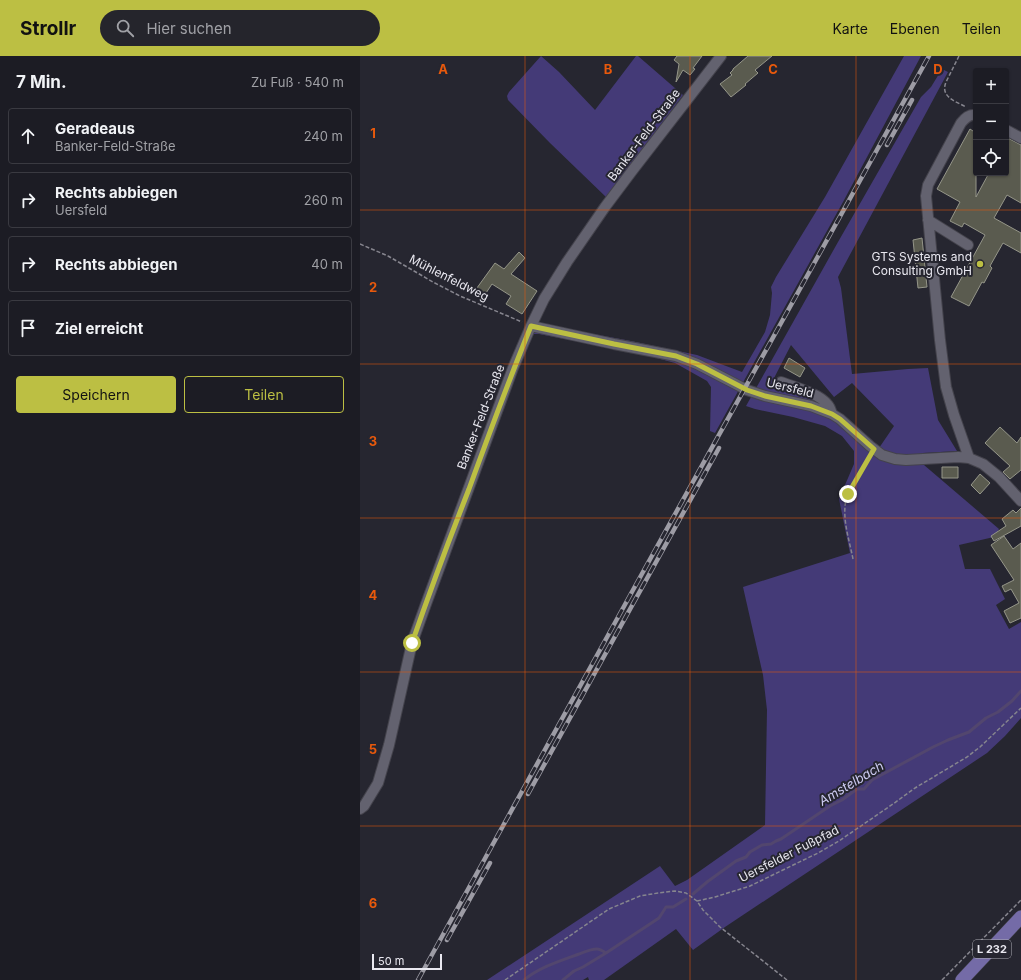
<!DOCTYPE html>
<html lang="de">
<meta charset="utf-8">
<style>
:root{--surface:#1c1c24;--page:#25252c;--text:#f1f3f6;--muted:#a0a1a6;--line:#3a3a41;--accent:#bcbf43}
body{margin:0;font-family:Inter,sans-serif;background:var(--page);color:var(--text)}
.controls{position:absolute;right:12px;top:12px;display:grid;overflow:hidden;border-radius:4px;box-shadow:0 1px 3px #0004}
.controls button{width:36px;height:36px;display:grid;place-items:center;padding:0;border:0;border-bottom:1px solid var(--line);background:var(--surface);color:var(--text);font:20px sans-serif}
.scale{position:absolute;left:12px;bottom:10px;width:70px;box-sizing:border-box;padding-left:4px;border:2px solid #e9e8f0;border-top:0;font-size:11px;line-height:14px;white-space:nowrap;color:#e9e8f0;-webkit-text-stroke:3px #262630;paint-order:stroke}
.stop{position:absolute;width:12px;height:12px;margin:-9px;border:3px solid #bcbf43;border-radius:50%;background:#fff}
.stop.end{background:#bcbf43;border-color:#fff;box-shadow:0 1px 4px #0008}
.list{margin:0;padding:0;list-style:none}
h2{display:flex;justify-content:space-between;align-items:center;height:52px;margin:0;padding:0 16px;font-size:17px}
h2 small{font-size:13px;font-weight:400;color:var(--muted)}
.list li{display:grid;grid-template-columns:26px 1fr auto;gap:12px;align-items:center;box-sizing:border-box;height:56px;margin:0 8px 8px;padding:0 8px;border:1px solid var(--line);border-radius:4px}
.list b{display:block;font-size:15px;white-space:nowrap}
.list p{margin:0;font-size:13px;white-space:nowrap;color:var(--muted)}
.list em{font-size:13px;font-style:normal;color:var(--muted)}
.actions{display:flex;gap:8px;padding:12px 16px}
.actions a{flex:1;padding:9px 0;border:1px solid var(--accent);border-radius:4px;text-align:center;font-size:14px;color:var(--accent)}
.actions .main{background:var(--accent);color:#111}
.icon{flex:none;width:22px;height:22px;fill:none;stroke:currentColor;stroke-width:2;stroke-linecap:round;stroke-linejoin:round}
.map{position:relative;flex:none;width:661px;height:924px;overflow:hidden}
header{display:flex;align-items:center;gap:24px;box-sizing:border-box;height:56px;padding:0 20px;background:var(--accent);color:#111}
header strong{font-size:19px}
nav{display:flex;gap:22px;margin-inline-start:auto;font-size:14px}
.search{width:280px;height:36px;background:var(--page);display:flex;align-items:center;gap:10px;box-sizing:border-box;padding:0 14px;border-radius:22px;color:var(--muted);font-size:15px}
main{display:flex}
aside{flex:1;background:var(--surface)}
.map>svg:first-child{display:block}
</style>
<header>
<strong>Strollr</strong>
<div class="search"><svg class="icon" aria-label="search" viewBox="0 0 24 24"><circle cx="10" cy="10" r="6"/><path d="M15 15l6 6"/></svg>Hier suchen</div>
<nav><a>Karte</a><a>Ebenen</a><a>Teilen</a></nav>
</header>
<main>
<aside>
<h2>7 Min.<small>Zu Fuß · 540 m</small></h2>
<ul class="list">
<li><svg class="icon" aria-label="ahead" viewBox="0 0 24 24"><path d="M12 20V5M6 11l6-6 6 6"/></svg><div><b>Geradeaus</b><p>Banker-Feld-Straße</p></div><em>240 m</em></li>
<li><svg class="icon" aria-label="right" viewBox="0 0 24 24"><path d="M7 20v-9h11M14 6l5 5-5 5"/></svg><div><b>Rechts abbiegen</b><p>Uersfeld</p></div><em>260 m</em></li>
<li><svg class="icon" aria-label="right" viewBox="0 0 24 24"><path d="M7 20v-9h11M14 6l5 5-5 5"/></svg><div><b>Rechts abbiegen</b></div><em>40 m</em></li>
<li><svg class="icon" aria-label="arrive" viewBox="0 0 24 24"><path d="M6 21V4h12l-3 4 3 4H6"/></svg><div><b>Ziel erreicht</b></div></li>
</ul>
<div class="actions"><a class="main">Speichern</a><a>Teilen</a></div>
</aside>
<div class="map">
<svg width="661" height="924" viewBox="0 0 661 924">
<rect width="100%" height="100%" fill="#262630"/>
<path fill="#443a77" fill-rule="evenodd" d="M 181,0 L 199,16 L 235,54 L 276,0 L 278,0 L 323,39 L 246,141 L 190,87 L 148,44 L 147,40 L 149,36 Z
M 544,0 L 561,0 L 483,146 L 355,377 L 350,375 L 351,331 L 347,325 L 315,307 L 286,299 L 179,278 L 172,278 L 180,268 L 271,285 L 337,299 L 382,316 L 405,276 L 410,259 L 412,237 L 411,231 L 416,221 L 465,141 Z
M 582,13 L 588,16 L 478,221 L 481,232 L 492,318 L 548,313 L 568,312 L 578,364 L 597,395 L 563,397 L 564,409 L 639,473 L 634,481 L 599,489 L 605,513 L 630,513 L 645,543 L 636,549 L 649,573 L 661,566 L 661,662 L 645,680 L 627,697 L 365,871 L 333,894 L 316,873 L 244,924 L 229,924 L 228,921 L 223,924 L 127,924 L 300,810 L 315,830 L 327,824 L 405,769 L 407,654 L 403,619 L 383,531 L 490,497 L 479,443 L 494,408 L 494,395 L 482,380 L 465,370 L 433,361 L 395,353 L 386,350 L 478,186 L 561,41 L 571,31 ZM 431,289 L 474,341 L 492,327 L 534,370 L 519,392 L 448,338 L 412,326 Z"/>
<g fill="none" stroke-linecap="round" stroke-linejoin="round">
<path stroke="#52466e" stroke-width="3" d="M 333,838 L 347,826 L 376,805 L 386,801 L 390,796 L 402,789 L 411,788 L 416,785 L 421,783 L 470,750 L 482,744 L 497,733 L 504,733 L 512,724 L 573,691 L 588,684 L 609,676 L 626,662 L 638,656 L 652,645 L 661,635
M 164,924 C 180,911 200,905 219,898 C 224,896 231,893 237,893 C 240,893 243,895 246,897
M 203,924 L 214,915 L 223,911 L 246,897 L 299,862 L 306,851 L 313,851 L 326,843"/>
</g>
<path fill="#5a5b4f" stroke="#959689" d="M 317,0 L 342,0 L 333,12 L 335,13 L 330,19 L 323,14 L 316,26 L 319,8 L 314,4 Z
M 388,0 L 412,0 L 395,14 L 398,17 L 385,28 L 386,29 L 371,41 L 360,28 L 372,19 L 370,17 L 373,14 L 373,13 Z
M 610,73 L 616,77 L 616,141 L 629,117 L 646,117 L 646,81 L 661,89 L 661,147 L 647,139 L 634,162 L 661,177 L 661,197 L 643,187 L 630,210 L 632,212 L 624,227 L 622,226 L 609,250 L 591,241 L 625,179 L 604,167 L 602,171 L 590,165 L 600,146 L 577,133 Z
M 562,182 L 567,231 L 558,232 L 553,184 Z
M 159,196 L 165,202 L 151,218 L 177,235 L 162,258 L 146,248 L 151,240 L 132,228 L 124,240 L 114,236 L 135,207 L 144,213 Z
M 429,302 L 445,312 L 440,321 L 424,312 Z
M 640,371 L 657,387 L 661,381 L 661,414 L 650,423 L 643,416 L 650,410 L 625,387 Z
M 582,411 L 598,411 L 598,422 L 582,422 Z
M 620,418 L 630,427 L 620,438 L 611,429 Z
M 661,452 L 661,470 L 634,485 L 631,480 L 646,470 L 642,463 L 653,454 L 656,457 Z
M 644,480 L 653,493 L 661,487 L 661,562 L 650,567 L 644,555 L 659,547 L 651,533 L 645,536 L 642,530 L 654,524 L 631,489 Z"/>
<g fill="none" stroke-linecap="round" stroke-linejoin="round">
<defs>
<path id="minor" d="M 646,74 L 661,82
M 568,164 L 608,189
M 171,270 L 254,288 L 316,300 L 337,308 L 387,334 L 405,340 L 451,350 L 472,358 L 480,363 L 510,390 L 522,399 L 535,403 L 546,404 L 598,401 L 609,402 L 623,408 L 639,421 L 661,445
M 421,326 C 434,331 459,337 468,349 C 470,351 471,355 472,358
M 609,402 L 594,359 L 586,331 L 580,284 L 566,140 L 568,129 L 601,67 C 605,62 609,58 616,59
M 0,753 L 4,750 L 18,727 L 29,689 L 52,587 L 66,548 L 153,312 L 171,270 L 184,243 L 207,206 L 245,151 L 272,115 L 361,0"/>
<path id="major" d="M 602,924 L 661,861"/>
</defs>
<use href="#minor" stroke="#44434c" stroke-width="12"/>
<use href="#major" stroke="#44434c" stroke-width="14"/>
<path stroke="#86858e" stroke-width="1.5" stroke-dasharray="4 2" stroke-linecap="butt" d="M 599,0 L 586,26 C 580,41 595,45 606,51
M 0,188 L 28,200 L 54,215 L 73,226 L 100,240 L 162,266
M 493,503 C 489,482 480,458 488,437 C 493,426 503,413 509,402
M 337,845 L 355,841 L 390,830 L 458,797 L 479,785 L 533,748 L 555,732 L 607,701 L 620,691 L 661,652
M 145,924 L 249,853 L 280,840 L 298,837 L 315,835 L 326,837 L 337,845 L 343,854 L 360,871 L 427,924
M 582,924 L 661,844"/>
<use href="#minor" stroke="#63626f" stroke-width="10"/>
<use href="#major" stroke="#746ba7" stroke-width="13"/>
<defs>
<path id="rail" d="M 527,89 L 552,44
M 168,738 L 359,392
M 87,884 L 130,807
M 58,924 L 273,534 L 569,0"/>
</defs>
<use href="#rail" stroke="#9d9ca5" stroke-width="4.5"/>
<use href="#rail" stroke="#262630" stroke-width="3" stroke-dasharray="9" stroke-linecap="butt"/>
</g>
<g fill="none" stroke-linecap="round" stroke-linejoin="round">
<path stroke="#bcbf43" stroke-width="5" d="M 52,587 C 70,535 89,484 109,433 C 129,378 149,324 171,270 L 254,288 L 316,300 L 337,308 L 387,334 L 405,340 L 451,350 L 472,358 L 480,363 L 514,393 L 488,438"/>
</g>
<path fill="none" stroke="#e8590c" stroke-width="1" stroke-opacity="0.55" d="M 165,0 L 165,924M 330,0 L 330,924M 496,0 L 496,924M 0,154 L 661,154M 0,308 L 661,308M 0,462 L 661,462M 0,616 L 661,616M 0,770 L 661,770"/>
<circle fill="#bcbf43" stroke="#262630" stroke-width="1.5" cx="620" cy="208" r="4"/>
<g text-anchor="middle" stroke-width="4" stroke-linejoin="round" paint-order="stroke">
<rect fill="#262630" stroke="#aeaeb6" stroke-width="1" x="613" y="884" width="38" height="18" rx="3"/>
<g font-size="11" font-weight="bold" fill="#e9e8f0">
<text x="632" y="897">L 232</text>
</g>
<g font-size="12" fill="#e9e8f0" stroke="#262630">
<text transform="translate(284 79) rotate(-53)" y="4">Banker-Feld-Straße</text>
<text transform="translate(89 222) rotate(27)" y="4">Mühlenfeldweg</text>
<text transform="translate(430 332) rotate(14)" y="4">Uersfeld</text>
<text transform="translate(121 361) rotate(-69)" y="4">Banker-Feld-Straße</text>
<text transform="translate(429 798) rotate(-27)" y="4">Uersfelder Fußpfad</text>
</g>
<g font-size="12" fill="#e9e8f0" stroke="#262630" text-anchor="end">
<text x="612" y="205">GTS Systems and<tspan x="612" dy="14">Consulting GmbH</tspan></text>
</g>
<g font-size="13" font-style="italic" fill="#cccaf0" stroke="#262630">
<text transform="translate(491 727) rotate(-31)" y="5">Amstelbach</text>
</g>
</g>
<g font-size="13" text-anchor="middle" font-weight="bold" fill="#e8590c" stroke="#262630" stroke-width="4" stroke-linejoin="round" paint-order="stroke">
<text x="83" y="18">A</text>
<text x="248" y="18">B</text>
<text x="413" y="18">C</text>
<text x="578" y="18">D</text>
<text x="13" y="82">1</text>
<text x="13" y="236">2</text>
<text x="13" y="390">3</text>
<text x="13" y="544">4</text>
<text x="13" y="698">5</text>
<text x="13" y="852">6</text>
</g>
</svg>
<div class="controls">
<button>+</button>
<button>−</button>
<button><svg class="icon" aria-label="locate" viewBox="0 0 24 24"><circle cx="12" cy="12" r="6"/><path d="M12 2v4M12 18v4M2 12h4M18 12h4"/></svg></button>
</div>
<div class="scale">50 m</div>
<div class="stop" style="left:52px;top:587px"></div>
<div class="stop end" style="left:488px;top:438px"></div>
</div>
</main>
